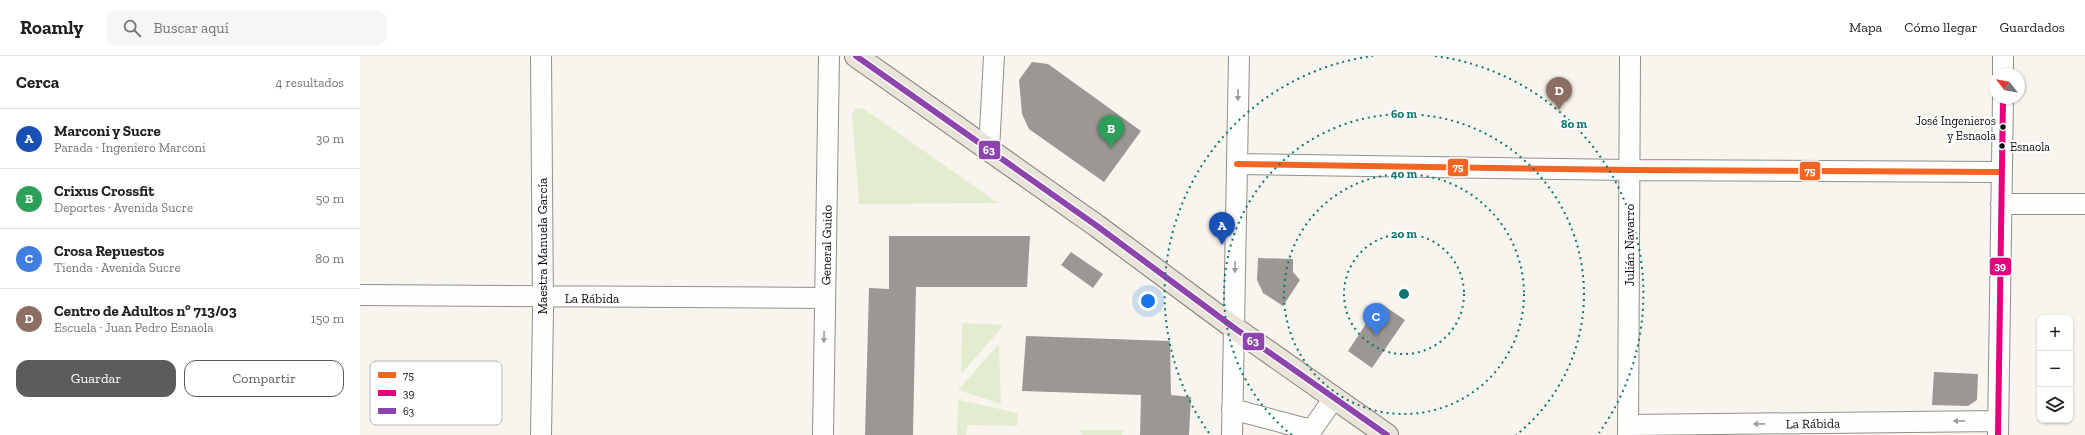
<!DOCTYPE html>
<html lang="es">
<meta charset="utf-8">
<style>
:root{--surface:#fff;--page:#f6f6f6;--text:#202124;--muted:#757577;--line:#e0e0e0;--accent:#5d5c5a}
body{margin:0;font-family:"Zilla Slab",serif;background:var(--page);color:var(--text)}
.controls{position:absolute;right:12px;bottom:12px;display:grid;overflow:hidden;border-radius:8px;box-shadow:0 1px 3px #0004}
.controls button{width:36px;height:36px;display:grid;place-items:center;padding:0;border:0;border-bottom:1px solid var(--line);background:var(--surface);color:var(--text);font:20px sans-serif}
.compass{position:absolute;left:1629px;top:12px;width:36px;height:36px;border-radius:50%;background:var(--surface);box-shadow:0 1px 3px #0004;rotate:301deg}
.you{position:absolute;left:788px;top:245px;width:14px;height:14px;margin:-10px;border:3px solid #fff;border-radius:50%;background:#1a73e8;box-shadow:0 0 0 6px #1a73e833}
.badge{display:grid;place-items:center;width:26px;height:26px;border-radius:50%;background:var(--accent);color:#fff;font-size:13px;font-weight:700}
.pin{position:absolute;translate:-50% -33px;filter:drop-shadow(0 1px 2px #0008)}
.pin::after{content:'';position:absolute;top:21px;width:14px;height:12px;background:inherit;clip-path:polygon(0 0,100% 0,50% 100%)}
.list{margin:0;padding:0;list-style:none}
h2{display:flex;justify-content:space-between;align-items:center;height:52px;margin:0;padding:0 16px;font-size:17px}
h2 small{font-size:13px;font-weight:400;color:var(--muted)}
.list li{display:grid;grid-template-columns:26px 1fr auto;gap:12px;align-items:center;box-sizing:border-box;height:60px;padding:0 16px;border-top:1px solid var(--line)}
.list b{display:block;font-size:15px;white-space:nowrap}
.list p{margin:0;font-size:13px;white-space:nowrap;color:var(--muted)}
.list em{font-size:13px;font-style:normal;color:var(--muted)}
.actions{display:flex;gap:8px;padding:12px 16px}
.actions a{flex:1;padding:9px 0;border:1px solid var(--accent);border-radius:12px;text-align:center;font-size:14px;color:var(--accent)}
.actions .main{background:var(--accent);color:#fff}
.icon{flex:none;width:22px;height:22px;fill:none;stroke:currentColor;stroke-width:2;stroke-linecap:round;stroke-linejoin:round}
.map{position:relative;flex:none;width:1725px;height:379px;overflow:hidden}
header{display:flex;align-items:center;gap:24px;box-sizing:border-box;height:56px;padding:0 20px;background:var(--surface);border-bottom:1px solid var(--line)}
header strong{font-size:19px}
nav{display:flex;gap:22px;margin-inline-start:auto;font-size:14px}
.search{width:280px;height:36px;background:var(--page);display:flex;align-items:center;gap:10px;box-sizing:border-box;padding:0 14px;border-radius:12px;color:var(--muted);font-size:15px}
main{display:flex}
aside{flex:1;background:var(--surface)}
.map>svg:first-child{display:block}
</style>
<header>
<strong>Roamly</strong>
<div class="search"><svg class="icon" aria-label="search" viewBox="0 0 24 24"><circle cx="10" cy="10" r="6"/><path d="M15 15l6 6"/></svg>Buscar aquí</div>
<nav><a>Mapa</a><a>Cómo llegar</a><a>Guardados</a></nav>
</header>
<main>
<aside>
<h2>Cerca<small>4 resultados</small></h2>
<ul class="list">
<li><span class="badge" style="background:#1a4fb4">A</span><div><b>Marconi y Sucre</b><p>Parada · Ingeniero Marconi</p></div><em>30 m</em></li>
<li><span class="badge" style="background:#2e9e5b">B</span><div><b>Crixus Crossfit</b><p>Deportes · Avenida Sucre</p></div><em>50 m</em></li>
<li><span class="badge" style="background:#3f7fe0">C</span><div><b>Crosa Repuestos</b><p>Tienda · Avenida Sucre</p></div><em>80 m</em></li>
<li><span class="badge" style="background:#8d6e63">D</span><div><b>Centro de Adultos nº 713/03</b><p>Escuela · Juan Pedro Esnaola</p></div><em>150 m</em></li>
</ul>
<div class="actions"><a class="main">Guardar</a><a>Compartir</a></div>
</aside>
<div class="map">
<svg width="1725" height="379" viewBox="0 0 1725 379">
<rect width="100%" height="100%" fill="#f8f5ee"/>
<path fill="#e4ecd0" d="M 496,52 L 504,53 L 638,147 L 499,148 L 492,57 Z
M 602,267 L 644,269 L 601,318 Z
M 639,288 L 641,348 L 598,334 Z
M 598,344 L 658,357 L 657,370 L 608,369 L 606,379 L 597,379 Z
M 718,374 L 763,374 L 762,379 L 723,379 Z"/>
<path fill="#9b9894" d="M 672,6 L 688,8 L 781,75 L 744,126 L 669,73 L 662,58 L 659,24 Z
M 529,180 L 670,180 L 667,231 L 556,231 L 553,379 L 505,379 L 509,232 L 529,233 Z
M 711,196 L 743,218 L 733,232 L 701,209 Z
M 898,202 L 933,203 L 933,216 L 940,224 L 923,250 L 903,237 L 897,224 Z
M 1020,247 L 1045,264 L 1012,312 L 988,295 Z
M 666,280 L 810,285 L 811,339 L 831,341 L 829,379 L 780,379 L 781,339 L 662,335 Z
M 1574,316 L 1618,318 L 1617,344 L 1608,350 L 1572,349 Z"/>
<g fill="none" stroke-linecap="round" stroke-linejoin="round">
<defs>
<path id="minor" d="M 1643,18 L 1643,0
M 629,94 L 634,0
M 877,108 L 1269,114 L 1641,116
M 1641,148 L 1725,148
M 0,239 L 465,242
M 872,353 L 947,373 L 953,372 L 974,342
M 1268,369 L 1638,365
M 181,379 L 183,254 L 181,0
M 463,379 L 469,0
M 872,379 L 879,0
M 1268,379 L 1270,0
M 1638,379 L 1643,42"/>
<path id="major" d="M 496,0 L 737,170 L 873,271 L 1027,379"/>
</defs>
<use href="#minor" stroke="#91908d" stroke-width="22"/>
<use href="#major" stroke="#7e7d7a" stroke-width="24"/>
<use href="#minor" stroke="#fefefc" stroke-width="20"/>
<use href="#major" stroke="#e9e3d8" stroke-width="22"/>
<defs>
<path id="bus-1" d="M 877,108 L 1269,114 L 1641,116"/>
<path id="bus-2" d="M 1638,379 L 1643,42"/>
<path id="bus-3" d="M 496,0 L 737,170 L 873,271 L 1027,379"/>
</defs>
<use href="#bus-1" stroke="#fff" stroke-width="9"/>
<use href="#bus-2" stroke="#fff" stroke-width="9"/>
<use href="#bus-3" stroke="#fff" stroke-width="9"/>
<use href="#bus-1" stroke="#f26522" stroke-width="6"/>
<use href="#bus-2" stroke="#e5007d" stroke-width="6"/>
<use href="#bus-3" stroke="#8e44ad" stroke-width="6"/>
</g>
<defs><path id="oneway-solid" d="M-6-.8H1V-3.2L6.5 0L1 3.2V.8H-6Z"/></defs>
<g fill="#9c9c9b">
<use href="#oneway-solid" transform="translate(878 39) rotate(91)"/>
<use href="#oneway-solid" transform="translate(875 211) rotate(90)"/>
<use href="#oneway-solid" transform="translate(464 281) rotate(91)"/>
<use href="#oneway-solid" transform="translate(1599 365) rotate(179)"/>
<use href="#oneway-solid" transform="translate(1399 368) rotate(179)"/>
</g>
<g fill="none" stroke="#0f766e" stroke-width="2" stroke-dasharray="2 4">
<circle cx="1044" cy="238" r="60"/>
<circle cx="1044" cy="238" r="120"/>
<path d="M932 379A180 180 0 1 1 1156 379"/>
<path d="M849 377A240 240 0 0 1 1013 0M1075 0A240 240 0 0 1 1239 377"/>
</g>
<g fill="#0a0a0a" stroke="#fff" stroke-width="1.5">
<circle cx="1643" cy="71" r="3.5"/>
<circle cx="1642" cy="90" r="3.5"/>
</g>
<g text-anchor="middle" stroke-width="4" stroke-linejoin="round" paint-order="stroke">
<g font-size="12" fill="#0a0a0a" stroke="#fff" text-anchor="end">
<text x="1636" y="69">José Ingenieros<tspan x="1636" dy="15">y Esnaola</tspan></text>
<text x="1650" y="95" text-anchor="start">Esnaola</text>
</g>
<g font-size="13" fill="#0a0a0a" stroke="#fff">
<text transform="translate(466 189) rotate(-89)" y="5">General Guido</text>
<text transform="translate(1269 189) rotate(-90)" y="5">Julián Navarro</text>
<text transform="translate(182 190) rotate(-90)" y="5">Maestra Manuela García</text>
<text x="232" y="247">La Rábida</text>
<text transform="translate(1453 367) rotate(-1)" y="5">La Rábida</text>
</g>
</g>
<rect x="10" y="305" width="132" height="64" rx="6" fill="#fff" stroke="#b6b6b6" stroke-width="1"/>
<rect x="18" y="316" width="18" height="6" fill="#f26522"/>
<rect x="18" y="334" width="18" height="6" fill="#e5007d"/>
<rect x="18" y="352" width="18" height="6" fill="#8e44ad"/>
<g font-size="11" fill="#0a0a0a">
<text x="43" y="323">75</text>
<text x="43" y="341">39</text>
<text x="43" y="359">63</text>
</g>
<circle cx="1044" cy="238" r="6" fill="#0f766e" stroke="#fff" stroke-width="2"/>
<g font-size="12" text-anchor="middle" font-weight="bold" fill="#0f766e" stroke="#fff" stroke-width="4" stroke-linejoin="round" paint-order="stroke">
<text x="1044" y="62">60 m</text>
<text x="1214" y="72">80 m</text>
<text x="1044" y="122">40 m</text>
<text x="1044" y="182">20 m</text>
</g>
<g stroke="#fff" stroke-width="1.5">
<rect x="618" y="84" width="23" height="20" rx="4" fill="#8e44ad"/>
<rect x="1087" y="102" width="22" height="19" rx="4" fill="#f26522"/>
<rect x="1439" y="105" width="22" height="20" rx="4" fill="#f26522"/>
<rect x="1629" y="201" width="23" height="19" rx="4" fill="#e5007d"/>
<rect x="882" y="276" width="23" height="19" rx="4" fill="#8e44ad"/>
</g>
<g font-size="11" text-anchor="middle" font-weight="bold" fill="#fff">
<text x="629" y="98">63</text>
<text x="1098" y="115">75</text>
<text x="1450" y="119">75</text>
<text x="1640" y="214">39</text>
<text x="893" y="289">63</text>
</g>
</svg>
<div class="controls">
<button>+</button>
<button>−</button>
<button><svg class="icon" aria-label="layers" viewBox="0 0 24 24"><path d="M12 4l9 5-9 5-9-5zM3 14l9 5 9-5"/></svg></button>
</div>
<svg class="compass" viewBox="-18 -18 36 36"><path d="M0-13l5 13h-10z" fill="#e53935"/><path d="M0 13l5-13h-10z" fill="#757577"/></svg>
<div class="you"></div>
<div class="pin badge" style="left:862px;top:189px;background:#1a4fb4">A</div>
<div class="pin badge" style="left:751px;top:92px;background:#2e9e5b">B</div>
<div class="pin badge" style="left:1016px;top:280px;background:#3f7fe0">C</div>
<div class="pin badge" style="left:1199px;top:54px;background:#8d6e63">D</div>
</div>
</main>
